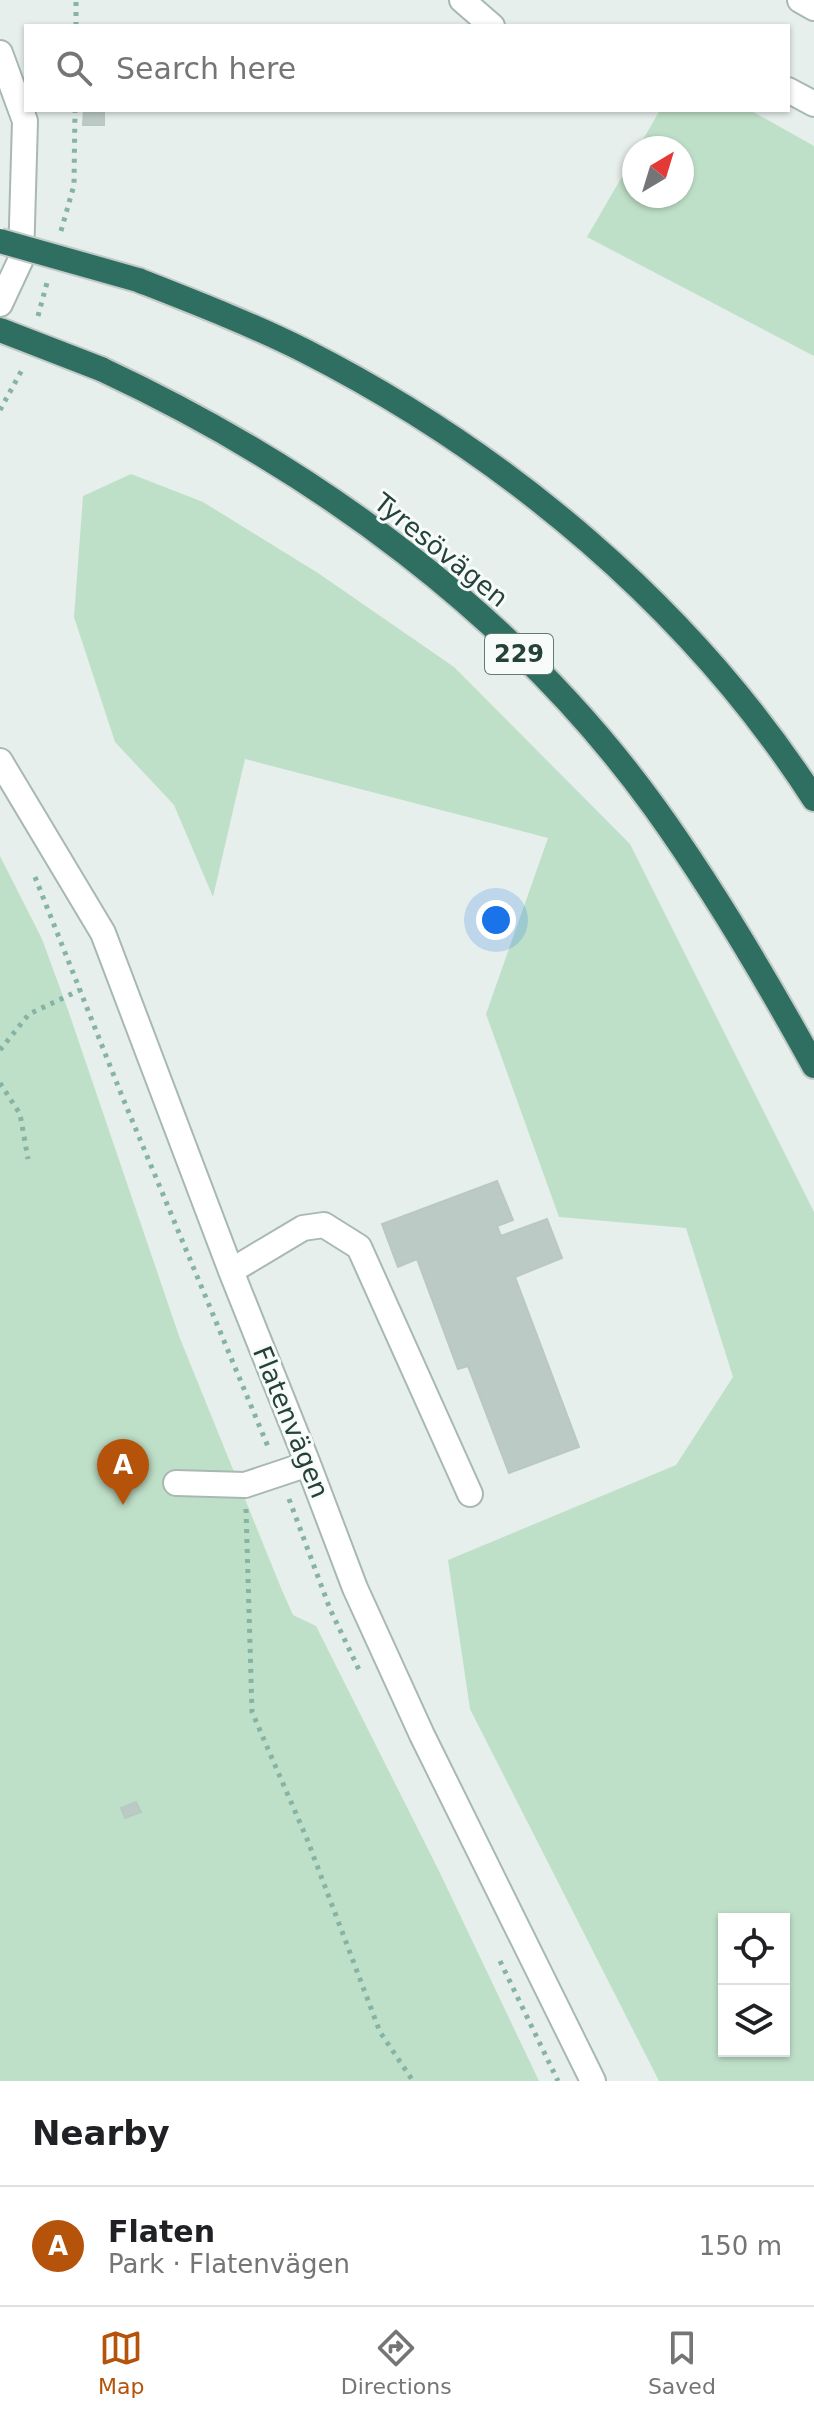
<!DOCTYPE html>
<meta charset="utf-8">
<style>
:root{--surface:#fff;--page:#f6f6f6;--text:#202124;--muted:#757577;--line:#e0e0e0;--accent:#b45309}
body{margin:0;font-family:"DejaVu Sans",sans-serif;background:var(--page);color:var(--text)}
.controls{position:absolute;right:24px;bottom:24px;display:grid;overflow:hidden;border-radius:0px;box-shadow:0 2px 6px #0004}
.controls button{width:72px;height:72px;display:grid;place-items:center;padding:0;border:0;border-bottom:2px solid var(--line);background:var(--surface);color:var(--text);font:40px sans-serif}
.compass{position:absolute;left:622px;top:136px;width:72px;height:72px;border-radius:50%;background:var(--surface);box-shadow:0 2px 6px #0004;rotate:38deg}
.you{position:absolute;left:496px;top:920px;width:28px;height:28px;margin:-20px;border:6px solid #fff;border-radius:50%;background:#1a73e8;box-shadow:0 0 0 12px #1a73e833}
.badge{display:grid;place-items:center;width:52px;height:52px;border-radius:50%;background:var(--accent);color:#fff;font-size:26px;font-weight:700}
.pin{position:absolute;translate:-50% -66px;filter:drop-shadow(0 2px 4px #0008)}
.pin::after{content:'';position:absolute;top:42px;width:28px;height:24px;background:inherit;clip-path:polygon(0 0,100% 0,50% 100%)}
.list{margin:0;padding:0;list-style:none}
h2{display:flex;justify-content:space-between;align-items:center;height:104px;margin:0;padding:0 32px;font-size:34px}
h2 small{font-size:26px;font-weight:400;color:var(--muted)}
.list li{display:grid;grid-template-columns:52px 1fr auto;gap:24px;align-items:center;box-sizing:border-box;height:120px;padding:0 32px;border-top:2px solid var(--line)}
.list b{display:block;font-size:30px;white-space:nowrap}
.list p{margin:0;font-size:26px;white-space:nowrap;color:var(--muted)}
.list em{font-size:26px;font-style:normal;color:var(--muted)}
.icon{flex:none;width:44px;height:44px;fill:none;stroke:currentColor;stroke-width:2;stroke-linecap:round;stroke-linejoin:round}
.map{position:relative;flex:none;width:814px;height:2081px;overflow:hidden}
.search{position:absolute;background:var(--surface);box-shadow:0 2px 6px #0004;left:24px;right:24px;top:24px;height:88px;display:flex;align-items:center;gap:20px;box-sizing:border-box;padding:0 28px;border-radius:0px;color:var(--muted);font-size:30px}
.sheet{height:224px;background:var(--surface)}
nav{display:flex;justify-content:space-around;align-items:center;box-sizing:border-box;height:112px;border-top:2px solid var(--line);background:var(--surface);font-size:22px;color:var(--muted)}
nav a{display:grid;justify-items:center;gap:4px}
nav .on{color:var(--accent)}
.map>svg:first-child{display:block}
</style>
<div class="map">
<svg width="814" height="2081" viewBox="0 0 814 2081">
<rect width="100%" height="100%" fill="#e6efeb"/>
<path fill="#bfe0c8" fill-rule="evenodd" d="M 660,110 L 750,110 L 814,146 L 814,356 L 587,237 L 634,156 L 634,196 L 682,196 L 682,148 L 638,148 Z
M 131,474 L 203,502 L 318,573 L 454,667 L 630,844 L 814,1212 L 814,2081 L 659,2081 L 470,1709 L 448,1560 L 676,1465 L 733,1377 L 686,1228 L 559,1217 L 486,1014 L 548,838 L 245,759 L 213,897 L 174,805 L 115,742 L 74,617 L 83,496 ZM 784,1919 L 784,2051 L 724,2051 L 724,1919 Z
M 0,856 L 42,939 L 68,1010 L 179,1336 L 281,1588 L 293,1615 L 316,1626 L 439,1871 L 539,2081 L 0,2081 Z"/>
<path fill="#bbcac4" stroke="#b8c9c2" stroke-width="2" d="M 84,110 L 104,110 L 104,125 L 83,125 Z
M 497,1181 L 513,1220 L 497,1226 L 501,1236 L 547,1219 L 562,1258 L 515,1277 L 579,1447 L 509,1473 L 468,1366 L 458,1369 L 417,1259 L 398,1267 L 382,1224 Z
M 136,1802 L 141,1812 L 125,1818 L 121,1808 Z"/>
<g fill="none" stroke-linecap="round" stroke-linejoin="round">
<defs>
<path id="minor" d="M 462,0 L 492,26
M 800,0 L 814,8
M 0,53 L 25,121 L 21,259 L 0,304
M 788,90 L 814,104
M 0,761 L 103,933 L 231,1271 L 308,1464 L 355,1588 L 422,1735 L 593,2081
M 231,1271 L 303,1228 L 324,1225 L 359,1247 L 470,1494
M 176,1483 L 245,1485 L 308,1464"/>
<path id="highway" d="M 138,280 C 194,302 251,324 305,351 C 507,454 691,608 814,799
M 101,369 C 315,469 515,614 655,808 C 714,890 765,977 814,1066"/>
</defs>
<use href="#minor" stroke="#a8b8b2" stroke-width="28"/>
<use href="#highway" stroke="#c2cac8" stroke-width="28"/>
<path stroke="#86b3a5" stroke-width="5" stroke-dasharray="4 6" stroke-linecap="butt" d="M 76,26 L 76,0
M 61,231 L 74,185 L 75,110
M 38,316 L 48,279
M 0,410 L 23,368
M 35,877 L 122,1096 L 269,1449
M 0,1050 L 29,1014 L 80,990
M 0,1083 L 20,1114 L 28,1159
M 289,1499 L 330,1609 L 361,1674
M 246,1509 L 252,1712 L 307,1839 L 380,2032 L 413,2081
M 500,1961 L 558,2081"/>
<use href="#minor" stroke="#fff" stroke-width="24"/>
<use href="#highway" stroke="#2f6f62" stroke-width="24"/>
<defs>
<path id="highway-bridge" d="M 0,241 L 138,280
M 0,330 L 101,369"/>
</defs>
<use href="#highway-bridge" stroke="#c2cac8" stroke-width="28" stroke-linecap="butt"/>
<use href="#highway-bridge" stroke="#2f6f62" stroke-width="24"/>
</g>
<g text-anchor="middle" stroke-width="6" stroke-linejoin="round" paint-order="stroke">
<rect fill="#f7fbf9" stroke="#637a73" stroke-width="2" x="485" y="634" width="68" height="40" rx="6"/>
<g font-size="24" font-weight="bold" fill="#24423a">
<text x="519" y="662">229</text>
</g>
<g font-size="26" fill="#24423a" stroke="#f7fbf9">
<text transform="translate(441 550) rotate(39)" y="9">Tyresövägen</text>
<text transform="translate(291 1422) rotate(68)" y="9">Flatenvägen</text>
</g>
</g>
</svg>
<div class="controls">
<button><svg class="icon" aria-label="locate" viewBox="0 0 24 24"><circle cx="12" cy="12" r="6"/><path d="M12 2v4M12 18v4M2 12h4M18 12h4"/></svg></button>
<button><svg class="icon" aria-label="layers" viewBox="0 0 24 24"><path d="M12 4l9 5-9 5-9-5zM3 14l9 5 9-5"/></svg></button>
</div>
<svg class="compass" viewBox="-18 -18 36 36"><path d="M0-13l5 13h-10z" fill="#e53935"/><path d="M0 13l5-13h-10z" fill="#757577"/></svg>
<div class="you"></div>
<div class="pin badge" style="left:123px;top:1505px">A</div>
<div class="search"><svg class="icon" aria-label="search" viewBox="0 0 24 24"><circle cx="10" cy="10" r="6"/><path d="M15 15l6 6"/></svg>Search here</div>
</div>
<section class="sheet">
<h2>Nearby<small></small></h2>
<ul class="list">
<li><span class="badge">A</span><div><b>Flaten</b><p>Park · Flatenvägen</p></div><em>150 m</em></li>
</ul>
</section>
<nav>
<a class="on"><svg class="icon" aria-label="map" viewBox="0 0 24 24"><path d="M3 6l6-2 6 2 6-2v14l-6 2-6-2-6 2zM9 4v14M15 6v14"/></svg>Map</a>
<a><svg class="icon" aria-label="directions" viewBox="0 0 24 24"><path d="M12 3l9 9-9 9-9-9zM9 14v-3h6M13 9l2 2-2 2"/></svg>Directions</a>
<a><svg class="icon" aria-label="saved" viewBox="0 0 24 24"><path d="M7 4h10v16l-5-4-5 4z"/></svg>Saved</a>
</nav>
